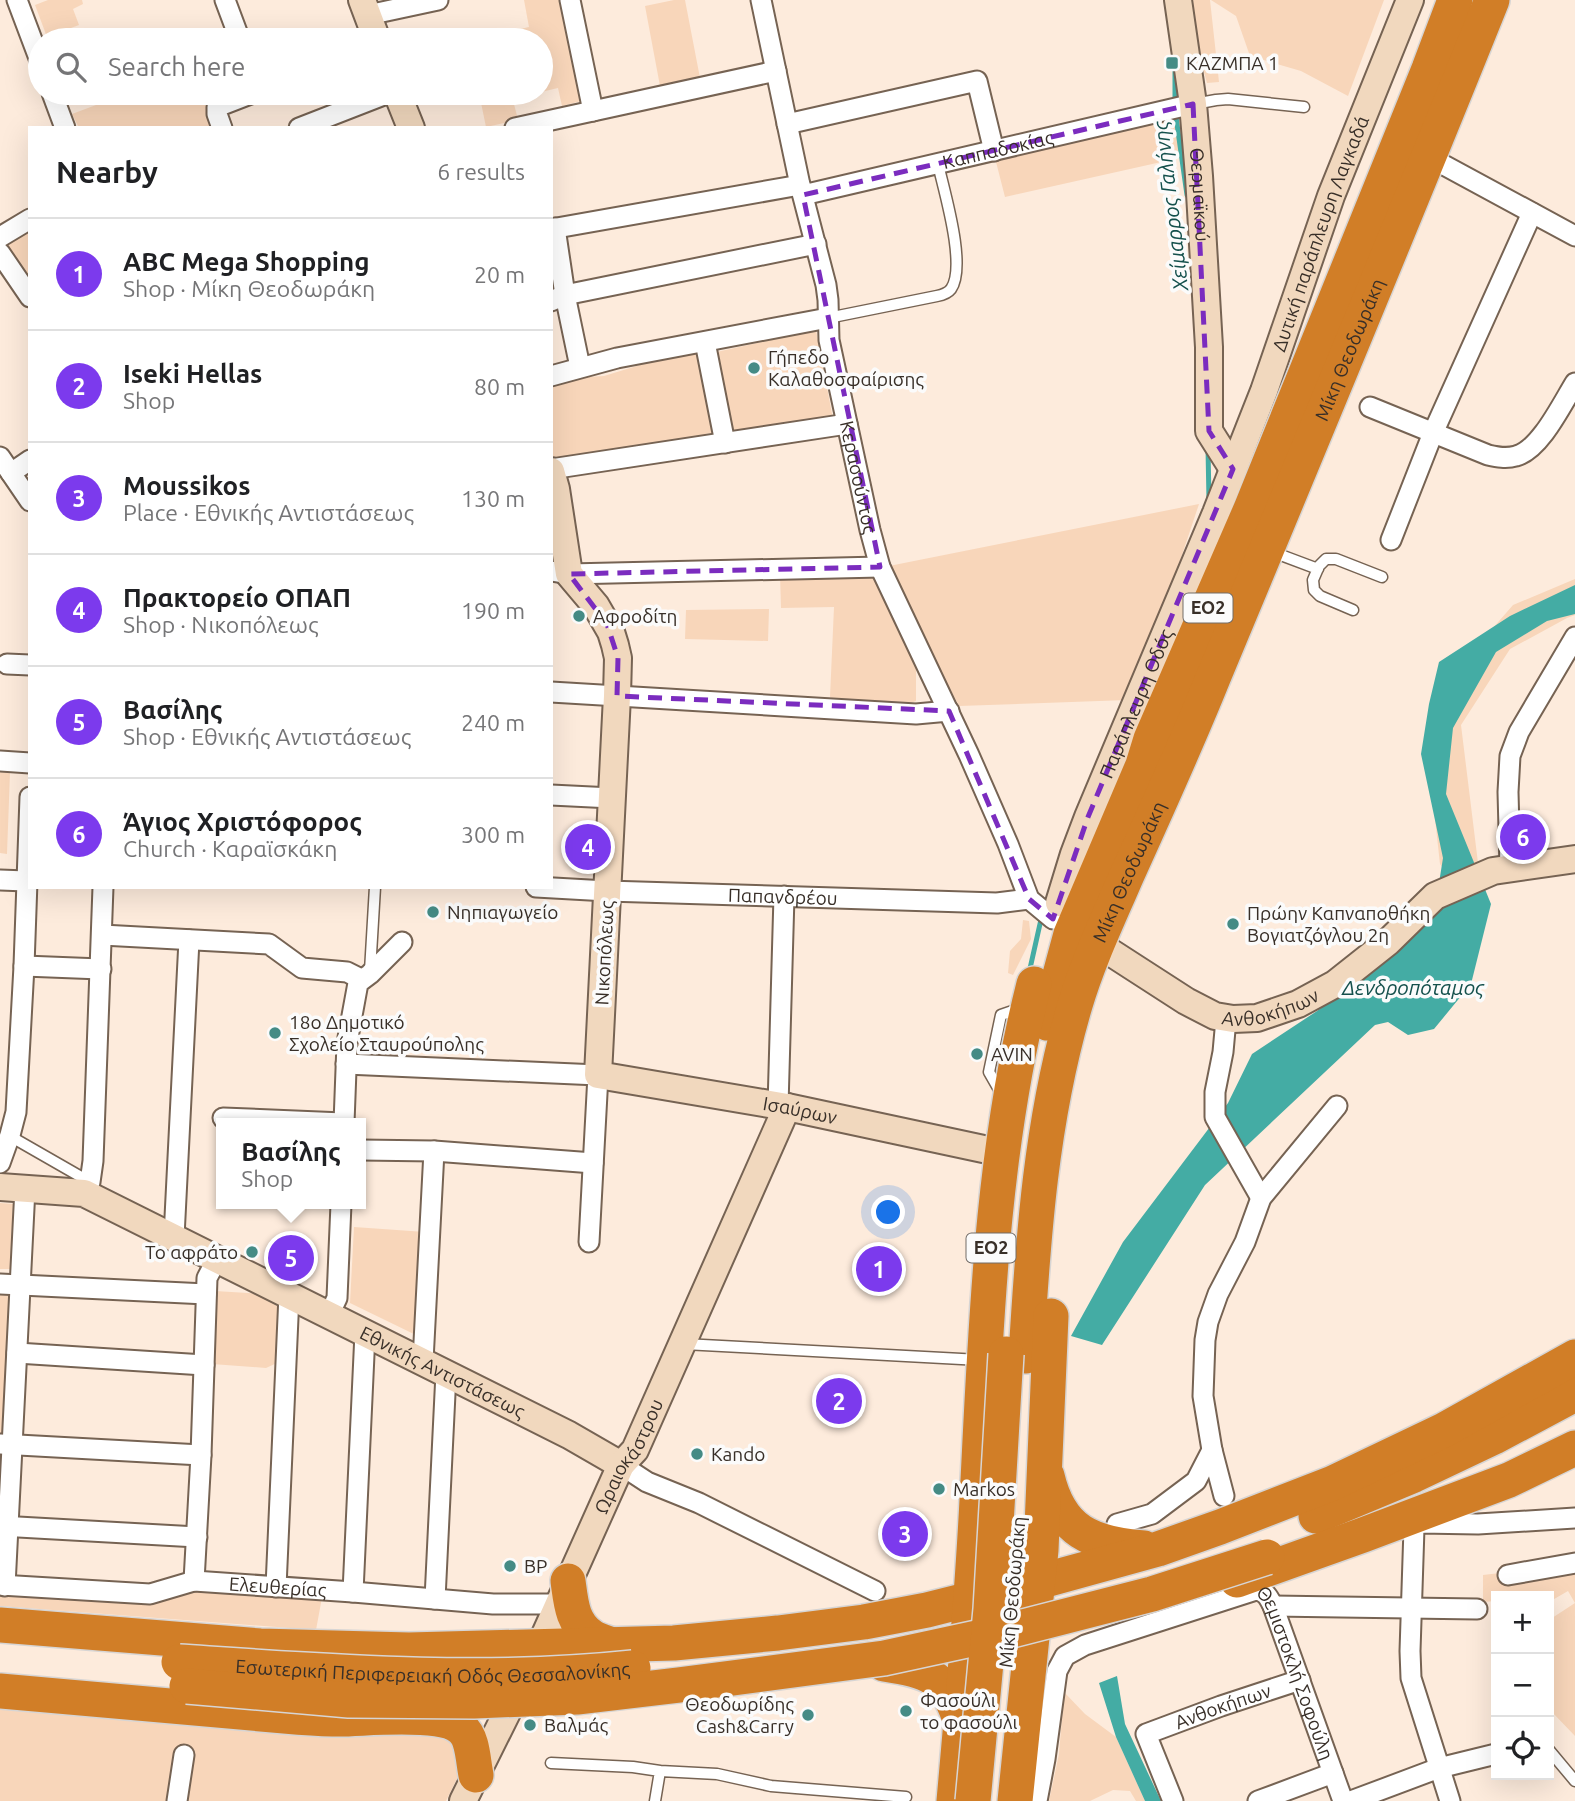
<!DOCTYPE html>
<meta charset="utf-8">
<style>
:root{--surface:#fff;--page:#f6f6f6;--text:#202124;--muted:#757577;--line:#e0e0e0;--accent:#7c3aed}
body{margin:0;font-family:Ubuntu,sans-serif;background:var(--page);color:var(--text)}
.controls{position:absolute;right:21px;bottom:21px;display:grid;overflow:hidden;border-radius:0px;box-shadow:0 7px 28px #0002}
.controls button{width:63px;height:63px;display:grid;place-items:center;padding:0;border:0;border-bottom:2px solid var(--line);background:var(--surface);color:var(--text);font:35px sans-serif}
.you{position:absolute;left:889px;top:1213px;width:24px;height:24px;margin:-18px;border:5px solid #fff;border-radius:50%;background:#1a73e8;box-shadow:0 0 0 10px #1a73e833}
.badge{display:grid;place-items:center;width:46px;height:46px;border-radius:50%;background:var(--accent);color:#fff;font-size:23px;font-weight:700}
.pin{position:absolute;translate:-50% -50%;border:4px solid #fff;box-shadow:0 2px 7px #0006}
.popup{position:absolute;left:216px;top:1118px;width:150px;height:91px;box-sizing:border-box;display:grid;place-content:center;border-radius:0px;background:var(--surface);filter:drop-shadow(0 2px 5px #0005);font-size:23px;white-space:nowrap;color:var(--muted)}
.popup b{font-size:26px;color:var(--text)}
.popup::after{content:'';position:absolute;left:50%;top:100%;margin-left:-14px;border:14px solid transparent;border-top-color:var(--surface)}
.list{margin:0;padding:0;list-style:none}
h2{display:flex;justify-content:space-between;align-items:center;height:91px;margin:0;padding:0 28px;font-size:30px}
h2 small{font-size:23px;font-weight:400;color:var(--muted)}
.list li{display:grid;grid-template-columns:46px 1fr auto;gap:21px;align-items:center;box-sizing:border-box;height:112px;padding:0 28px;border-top:2px solid var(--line)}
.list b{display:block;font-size:26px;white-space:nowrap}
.list p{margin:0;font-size:23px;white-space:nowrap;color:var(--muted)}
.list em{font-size:23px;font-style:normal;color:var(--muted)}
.icon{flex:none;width:38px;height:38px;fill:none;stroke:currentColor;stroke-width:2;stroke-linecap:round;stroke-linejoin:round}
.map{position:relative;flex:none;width:1575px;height:1801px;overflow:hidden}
.search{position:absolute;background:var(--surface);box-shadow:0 7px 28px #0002;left:28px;top:28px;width:525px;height:77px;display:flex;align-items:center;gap:18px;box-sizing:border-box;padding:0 24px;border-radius:38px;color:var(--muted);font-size:26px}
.panel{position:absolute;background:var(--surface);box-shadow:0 7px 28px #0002;left:28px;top:126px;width:525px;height:763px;border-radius:0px}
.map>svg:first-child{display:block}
</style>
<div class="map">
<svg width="1575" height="1801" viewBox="0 0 1575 1801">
<rect width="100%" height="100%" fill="#fdebdc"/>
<path fill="#f8d6ba" d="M 48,0 L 82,0 L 83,4 L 73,9 L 79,25 L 47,37 L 35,5 Z
M 524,0 L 560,0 L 581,101 L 562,106 L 558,88 L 541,92 L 541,40 L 470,40 L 529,27 Z
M 674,0 L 685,0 L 700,78 L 660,86 L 645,6 Z
M 1184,0 L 1210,0 L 1219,82 L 1207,83 Z
M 1211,0 L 1384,0 L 1348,96 L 1301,71 L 1250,56 L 1236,16 Z
M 128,93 L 240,93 L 207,106 L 214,128 L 79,128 L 72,114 Z
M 479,93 L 537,93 L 513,100 L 518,120 L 486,127 Z
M 1186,116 L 1188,156 L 1005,197 L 995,158 Z
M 30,228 L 30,285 L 4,245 Z
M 816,330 L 833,419 L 732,436 L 712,353 Z
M 701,352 L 718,432 L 705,434 L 706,438 L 556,462 L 551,452 L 551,384 L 584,372 L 587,377 L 604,376 L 653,361 Z
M 1199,504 L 1180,561 L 1127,700 L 959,706 L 920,634 L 889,566 Z
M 874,572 L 916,664 L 916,701 L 908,704 L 834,699 L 830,697 L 834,607 L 781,608 L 780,574 Z
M 1575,579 L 1575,615 L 1567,618 L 1510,649 L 1461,725 L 1479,871 L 1449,877 L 1440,864 L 1426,737 L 1452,675 L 1513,605 Z
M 769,609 L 768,641 L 685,639 L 686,610 Z
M 0,772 L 10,772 L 7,854 L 0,853 Z
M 1023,920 L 1029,921 L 1031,939 L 1013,975 L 1008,973 L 1010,951 L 1021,939 Z
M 0,1203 L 13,1204 L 10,1269 L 0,1269 Z
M 354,1227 L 425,1232 L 420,1337 L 350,1303 Z
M 0,1283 L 19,1285 L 12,1444 L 0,1444 Z
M 215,1291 L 263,1294 L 278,1307 L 283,1315 L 279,1362 L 266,1368 L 212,1364 Z
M 1575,1560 L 1575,1736 L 1551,1711 L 1549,1705 L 1549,1620 L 1575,1603 L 1568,1591 L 1549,1602 L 1549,1596 L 1496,1596 L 1496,1601 L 1483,1602 L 1483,1575 L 1500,1573 L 1501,1565 Z
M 185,1583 L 323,1592 L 316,1630 L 0,1606 L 0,1586 L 167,1599 Z
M 1064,1692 L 1085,1714 L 1116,1737 L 1145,1801 L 1136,1801 L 1130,1791 L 1113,1790 L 1090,1801 L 1049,1801 L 1059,1754 Z
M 0,1702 L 431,1720 L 467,1758 L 446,1801 L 0,1801 Z"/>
<path fill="#44aca4" d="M 1575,585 L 1575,614 L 1547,621 L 1496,652 L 1453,728 L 1446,794 L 1491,904 L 1471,984 L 1434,1029 L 1408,1035 L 1388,1022 L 1375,1025 L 1205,1185 L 1102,1345 L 1071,1336 L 1123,1242 L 1228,1103 L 1252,1054 L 1317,1011 L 1371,969 L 1435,908 L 1443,858 L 1421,754 L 1429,704 L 1439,662 L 1510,616 Z
M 1117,1676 L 1125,1724 L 1161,1801 L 1145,1801 L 1116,1737 L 1099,1683 Z"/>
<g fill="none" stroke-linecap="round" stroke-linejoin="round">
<path stroke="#44aca4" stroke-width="5" d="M 1175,65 L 1175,110 L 1187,195
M 1208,448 L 1209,501
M 1029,973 L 1042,915"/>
<defs>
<path id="lane" d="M 1194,104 L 1216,100 L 1228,99 L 1304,107
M 828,318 L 937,296 C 942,295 948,293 951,289 C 967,266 944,191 938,164
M 1270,551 L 1318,569
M 1353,610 L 1320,596 L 1314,590 L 1313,580 L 1319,566 L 1326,559 L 1336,559 L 1382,577
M 370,971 L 375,887
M 1001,1093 L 989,1072 L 1001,1015 L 1021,1008
M 8,1135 L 90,1182
M 684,1344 L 980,1360
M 1549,1750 L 1575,1781
M 551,1763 L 633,1767 L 660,1771 L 717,1774 L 771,1786 L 906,1797
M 655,1801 L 660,1771"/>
<g id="street">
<path d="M 17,0 L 40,61"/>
<path d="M 225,0 L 240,40"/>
<path d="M 570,0 L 593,111"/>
<path id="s1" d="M 761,0 L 800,185 L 826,285 L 828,300 L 829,340 L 870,530 L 880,567 L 969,755 L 1008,844 L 1029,899 L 1053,919"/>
<path d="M 368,15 L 438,0"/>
<path d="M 52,93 L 65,128"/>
<path d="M 787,124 L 977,81 L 994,151"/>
<path d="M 222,128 L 217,114 L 217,107 L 253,93"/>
<path d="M 299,128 L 389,93"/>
<path d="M 515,128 L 776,71"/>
<path d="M 1429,157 L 1575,236"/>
<path id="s2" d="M 803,195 L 1193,104"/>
<path d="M 555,228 L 565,295 L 580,367"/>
<path d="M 551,229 L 800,185"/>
<path d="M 0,237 L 30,219"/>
<path d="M 0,253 L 30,297"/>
<path d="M 551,301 L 565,295 L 816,244"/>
<path d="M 705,342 L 725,443"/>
<path d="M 551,376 L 617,358 L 828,318"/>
<path d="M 1370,407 L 1488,455 C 1497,457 1506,459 1516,456 C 1540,450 1562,404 1575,383"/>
<path d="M 0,457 L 30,501"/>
<path d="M 551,469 L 847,424"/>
<path d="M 11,473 L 30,460"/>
<path d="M 1391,540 L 1433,433 L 1532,213"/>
<path d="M 551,571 L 569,574 L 880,567"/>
<path d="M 7,664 L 30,665"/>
<path d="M 551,692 L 916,714 L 949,711"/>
<path d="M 0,761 L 30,763"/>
<path d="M 551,795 L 612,798"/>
<path d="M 1510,867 L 1508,792 L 1510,756 L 1519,732 L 1575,637"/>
<path d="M 0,880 L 26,881"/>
<path id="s3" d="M 536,887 L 607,891 L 997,903 L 1029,899"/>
<path d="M 102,935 L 269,944 L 302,968 L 347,972 L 361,979"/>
<path d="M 24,966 L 101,969"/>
<path d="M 1226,1019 L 1223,1052 L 1215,1092 L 1215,1117 L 1261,1198"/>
<path d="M 346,1064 L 598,1075 L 589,1242"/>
<path d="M 778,1106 L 784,896"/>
<path d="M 223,1118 L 343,1123"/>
<path d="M 344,1123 L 347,1043 L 358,983 L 370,974 L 402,942"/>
<path d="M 361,1150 L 434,1151 L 593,1163"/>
<path d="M 0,1163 L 10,1135 L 16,1112 L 24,966 L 30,797"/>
<path d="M 84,1193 L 90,1182 L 93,1161 L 103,887"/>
<path d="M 174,1237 L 189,940"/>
<path d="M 0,1284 L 206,1294"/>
<path d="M 329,1315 L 337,1298 L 341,1204"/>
<path d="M 17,1353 L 204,1365"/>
<path d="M 423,1361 L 434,1151"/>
<path d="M 0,1444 L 201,1455"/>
<path d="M 621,1465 L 647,1482 L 699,1503 L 875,1591"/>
<path d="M 1224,1496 L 1212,1450 L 1203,1396 L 1205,1340 L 1208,1322 L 1218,1294 L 1245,1242 L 1261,1198 L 1337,1106"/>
<path d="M 1117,1524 L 1152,1514 L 1196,1481 L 1212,1450"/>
<path d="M 0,1526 L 197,1537"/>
<path d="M 1508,1575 L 1575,1563"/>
<path d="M 194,1581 L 201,1455 L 207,1278 L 217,1259"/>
<path id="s4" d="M 0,1585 L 150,1594 L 194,1581 L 353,1592 L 493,1604 L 558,1604"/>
<path d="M 5,1586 L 25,1188"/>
<path d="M 276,1587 L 289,1295"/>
<path d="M 353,1592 L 365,1333"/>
<path d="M 435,1599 L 446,1373"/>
<path d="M 1273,1606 L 1477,1609"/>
<path d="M 177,1801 L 184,1755"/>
<path id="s5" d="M 1037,1801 L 1045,1759 L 1057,1671 L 1065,1656 L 1085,1645 L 1256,1590 C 1266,1591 1269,1598 1273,1606 L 1343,1801"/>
<path id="s6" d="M 1173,1801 L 1146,1734 L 1221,1706 L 1300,1680"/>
<path d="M 1258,1801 L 1333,1773"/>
<path d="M 1351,1801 L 1439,1768 L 1496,1754"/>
<path d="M 1450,1801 L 1411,1678 L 1410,1651 L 1414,1528 L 1416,1524 L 1420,1523 L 1478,1524 L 1575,1518"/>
</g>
<g id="secondary">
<path d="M 362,0 L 377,40"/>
<path id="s7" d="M 1178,0 L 1193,104 L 1199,176 L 1209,347 L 1209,431 L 1233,469"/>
<path d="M 397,93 L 411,128"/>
<path id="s8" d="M 551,471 L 556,489 L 569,574 L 596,606 L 611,632 L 615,645 L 618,658 L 617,696 L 598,1075 L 787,1107 L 1002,1153"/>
<path id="s9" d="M 1059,903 L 1074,854 L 1088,817 L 1216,513 L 1249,429 L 1264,391 L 1331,196 L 1410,0"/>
<path id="s10" d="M 1107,950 L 1186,1001 L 1215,1016 L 1233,1019 L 1257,1018 L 1298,1004 L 1335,984 L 1388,942 L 1435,896 L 1493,871 L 1575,859"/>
<path id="s11" d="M 0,1187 L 84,1193 L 569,1435 L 621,1465"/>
<path id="s12" d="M 463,1801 L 539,1648 L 621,1465 L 635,1450 L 787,1107"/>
</g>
<g id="highway">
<path d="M 1047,1023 L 1071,934 L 1143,765 L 1151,739 L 1251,509 L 1429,69 L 1455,0"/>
<path id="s13" d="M 1026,1356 C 1033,1238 1041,1120 1075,1005 C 1088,961 1108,919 1126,877 C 1156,811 1186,745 1213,678 C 1307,452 1401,227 1492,0"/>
<path d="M 1047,1476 C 1060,1532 1092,1544 1144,1548"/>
<path d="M 1316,1516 L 1414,1475 L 1494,1437 L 1575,1394"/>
<path d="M 1237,1580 L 1363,1535 L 1509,1480 L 1575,1448"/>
<path d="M 568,1581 C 571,1603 572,1623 591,1636 C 596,1640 605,1642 612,1645"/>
<path d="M 0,1625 L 260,1646 L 409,1650 L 674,1643 L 778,1633 L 864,1622 L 927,1610 L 1038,1582 L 1158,1549 L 1220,1527 L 1333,1483 L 1444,1430 L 1575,1357"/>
<path d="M 884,1664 C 930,1671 947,1677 961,1723"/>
<path d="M 0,1691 L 296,1717 C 311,1718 325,1719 340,1719 C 367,1719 443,1710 462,1729 C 473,1738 473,1761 476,1775"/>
<path d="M 954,1801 C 963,1701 972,1600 977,1500 C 986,1326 991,1154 1034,984"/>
<path d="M 1015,1801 L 1041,1550 L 1051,1316"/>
</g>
</defs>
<use href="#lane" stroke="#766353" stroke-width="13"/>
<use href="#street" stroke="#766353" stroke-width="23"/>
<use href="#secondary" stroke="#766353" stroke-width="30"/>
<use href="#highway" stroke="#d7d5d4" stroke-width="38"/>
<use href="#lane" stroke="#fff" stroke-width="10"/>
<use href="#street" stroke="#fff" stroke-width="19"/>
<use href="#secondary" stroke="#f1d8be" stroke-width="26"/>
<use href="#highway" stroke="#d17e27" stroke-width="35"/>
<defs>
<g id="highway-bridge">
<path id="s14" d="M 179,1662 C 330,1672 482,1684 633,1668"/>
<path d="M 187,1686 L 349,1700 L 474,1701 L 577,1697 L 679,1685 L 884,1658 L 1004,1632 L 1152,1594 L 1267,1557"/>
<path d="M 973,1801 L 991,1609 L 1006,1354"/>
</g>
</defs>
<use href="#highway-bridge" stroke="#d7d5d4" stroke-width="38" stroke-linecap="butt"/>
<use href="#highway-bridge" stroke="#d17e27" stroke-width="35"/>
</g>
<path fill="none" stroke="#7b2cbf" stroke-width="5" stroke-dasharray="14 9" stroke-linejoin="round" d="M 1193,104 L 1209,431 L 1233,469 L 1088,817 L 1053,919 L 1029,899 L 949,711 L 617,696 L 618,658 L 607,624 L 569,574 L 880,567 L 803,195 Z"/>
<g fill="#458b85" stroke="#fbfbfb" stroke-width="2.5">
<rect x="1165" y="56" width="14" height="14" rx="3.5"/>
<circle cx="754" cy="368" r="7"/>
<circle cx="579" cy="616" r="7"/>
<circle cx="433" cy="912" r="7"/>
<circle cx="1233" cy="924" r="7"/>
<circle cx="275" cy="1033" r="7"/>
<circle cx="977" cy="1054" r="7"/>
<circle cx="252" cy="1252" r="7"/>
<circle cx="697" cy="1454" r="7"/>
<circle cx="939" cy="1489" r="7"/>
<circle cx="510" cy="1566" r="7"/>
<circle cx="906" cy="1711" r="7"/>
<circle cx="808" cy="1715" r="7"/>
<circle cx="530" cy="1725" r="7"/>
</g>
<g text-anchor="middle" stroke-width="7" stroke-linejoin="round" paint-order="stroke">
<g fill="#fbfbfb" stroke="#726c67" stroke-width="2">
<rect x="1183.5" y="593.5" width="49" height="29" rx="5"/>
<rect x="966.5" y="1233.5" width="49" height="29" rx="5"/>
</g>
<g font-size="18" font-weight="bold" fill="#382f28">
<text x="1208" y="614">ΕΟ2</text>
<text x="991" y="1254">ΕΟ2</text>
</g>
<g font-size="19" fill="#382f28" stroke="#fbfbfb" text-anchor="start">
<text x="1186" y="70">ΚΑΖΜΠΑ 1</text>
<text x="768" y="364">Γήπεδο<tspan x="768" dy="22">Καλαθοσφαίρισης</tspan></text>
<text x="593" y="623">Αφροδίτη</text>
<text x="447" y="919">Νηπιαγωγείο</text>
<text x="1247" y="920">Πρώην Καπναποθήκη<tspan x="1247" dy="22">Βογιατζόγλου 2η</tspan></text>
<text x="289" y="1029">18ο Δημοτικό<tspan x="289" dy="22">Σχολείο Σταυρούπολης</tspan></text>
<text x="991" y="1061">AVIN</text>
<text x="238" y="1259" text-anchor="end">Το αφράτο</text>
<text x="711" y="1461">Kando</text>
<text x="953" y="1496">Markos</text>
<text x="524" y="1573">BP</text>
<text x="920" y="1707">Φασούλι<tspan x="920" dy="22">το φασούλι</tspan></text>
<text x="794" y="1711" text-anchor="end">Θεοδωρίδης<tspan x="794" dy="22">Cash&amp;Carry</tspan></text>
<text x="544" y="1732">Βαλμάς</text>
</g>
<g font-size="19" fill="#382f28" stroke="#fbfbfb">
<text dy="7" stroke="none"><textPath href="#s2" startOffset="200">Καππαδοκίας</textPath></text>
<text dy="7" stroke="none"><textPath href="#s7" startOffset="196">Θερμαϊκού</textPath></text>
<text dy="7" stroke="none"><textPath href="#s9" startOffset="719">Δυτική παράπλευρη Λαγκαδά</textPath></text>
<text dy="7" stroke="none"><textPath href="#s13" startOffset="1066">Μίκη Θεοδωράκη</textPath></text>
<text dy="7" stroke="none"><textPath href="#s1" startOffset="488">Κερασούντος</textPath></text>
<text dy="7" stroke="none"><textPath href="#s9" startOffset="214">Παράπλευρη Οδός</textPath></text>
<text dy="7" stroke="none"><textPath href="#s13" startOffset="499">Μίκη Θεοδωράκη</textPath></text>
<text dy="7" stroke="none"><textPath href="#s3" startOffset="247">Παπανδρέου</textPath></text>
<text transform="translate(604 953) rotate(-87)" y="7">Νικοπόλεως</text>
<text dy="7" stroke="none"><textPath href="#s10" startOffset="184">Ανθοκήπων</textPath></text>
<text dy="7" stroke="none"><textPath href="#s8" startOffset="826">Ισαύρων</textPath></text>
<text dy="7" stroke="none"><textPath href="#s11" startOffset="485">Εθνικής Αντιστάσεως</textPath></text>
<text dy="7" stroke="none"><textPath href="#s12" startOffset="383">Ωραιοκάστρου</textPath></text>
<text dy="7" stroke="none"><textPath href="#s4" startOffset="280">Ελευθερίας</textPath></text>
<text transform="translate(1012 1592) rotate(-85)" y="7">Μίκη Θεοδωράκη</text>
<text dy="7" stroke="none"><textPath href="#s14" startOffset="254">Εσωτερική Περιφερειακή Οδός Θεσσαλονίκης</textPath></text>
<text dy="7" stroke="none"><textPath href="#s5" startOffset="446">Θεμιστοκλή Σοφούλη</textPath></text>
<text dy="7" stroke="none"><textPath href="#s6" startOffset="154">Ανθοκήπων</textPath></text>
</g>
<g font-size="21" font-style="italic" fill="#14504c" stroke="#fbfbfb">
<text transform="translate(1171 206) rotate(-97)" y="7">Χείμαρρος Γαλήνης</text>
<text x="1413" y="995">Δενδροπόταμος</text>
</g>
</g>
</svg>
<div class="controls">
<button>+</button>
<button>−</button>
<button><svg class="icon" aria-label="locate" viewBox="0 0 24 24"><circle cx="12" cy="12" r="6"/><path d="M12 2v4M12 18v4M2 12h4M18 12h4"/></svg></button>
</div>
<div class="you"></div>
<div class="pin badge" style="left:879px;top:1269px">1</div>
<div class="pin badge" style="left:839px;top:1401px">2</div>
<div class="pin badge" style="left:905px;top:1534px">3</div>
<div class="pin badge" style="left:588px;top:847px">4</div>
<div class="pin badge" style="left:291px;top:1258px">5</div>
<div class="popup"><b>Βασίλης</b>Shop</div>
<div class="pin badge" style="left:1523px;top:837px">6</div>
<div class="search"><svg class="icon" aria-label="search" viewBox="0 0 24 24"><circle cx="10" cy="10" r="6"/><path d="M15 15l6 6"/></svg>Search here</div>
<section class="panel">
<h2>Nearby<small>6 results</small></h2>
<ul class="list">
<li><span class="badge">1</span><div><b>ABC Mega Shopping</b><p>Shop · Μίκη Θεοδωράκη</p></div><em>20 m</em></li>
<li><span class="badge">2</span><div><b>Iseki Hellas</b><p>Shop</p></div><em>80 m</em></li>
<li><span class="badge">3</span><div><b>Moussikos</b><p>Place · Εθνικής Αντιστάσεως</p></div><em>130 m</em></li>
<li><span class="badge">4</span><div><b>Πρακτορείο ΟΠΑΠ</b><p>Shop · Νικοπόλεως</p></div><em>190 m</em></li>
<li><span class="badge">5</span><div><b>Βασίλης</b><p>Shop · Εθνικής Αντιστάσεως</p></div><em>240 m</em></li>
<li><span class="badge">6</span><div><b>Άγιος Χριστόφορος</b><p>Church · Καραϊσκάκη</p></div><em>300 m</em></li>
</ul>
</section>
</div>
